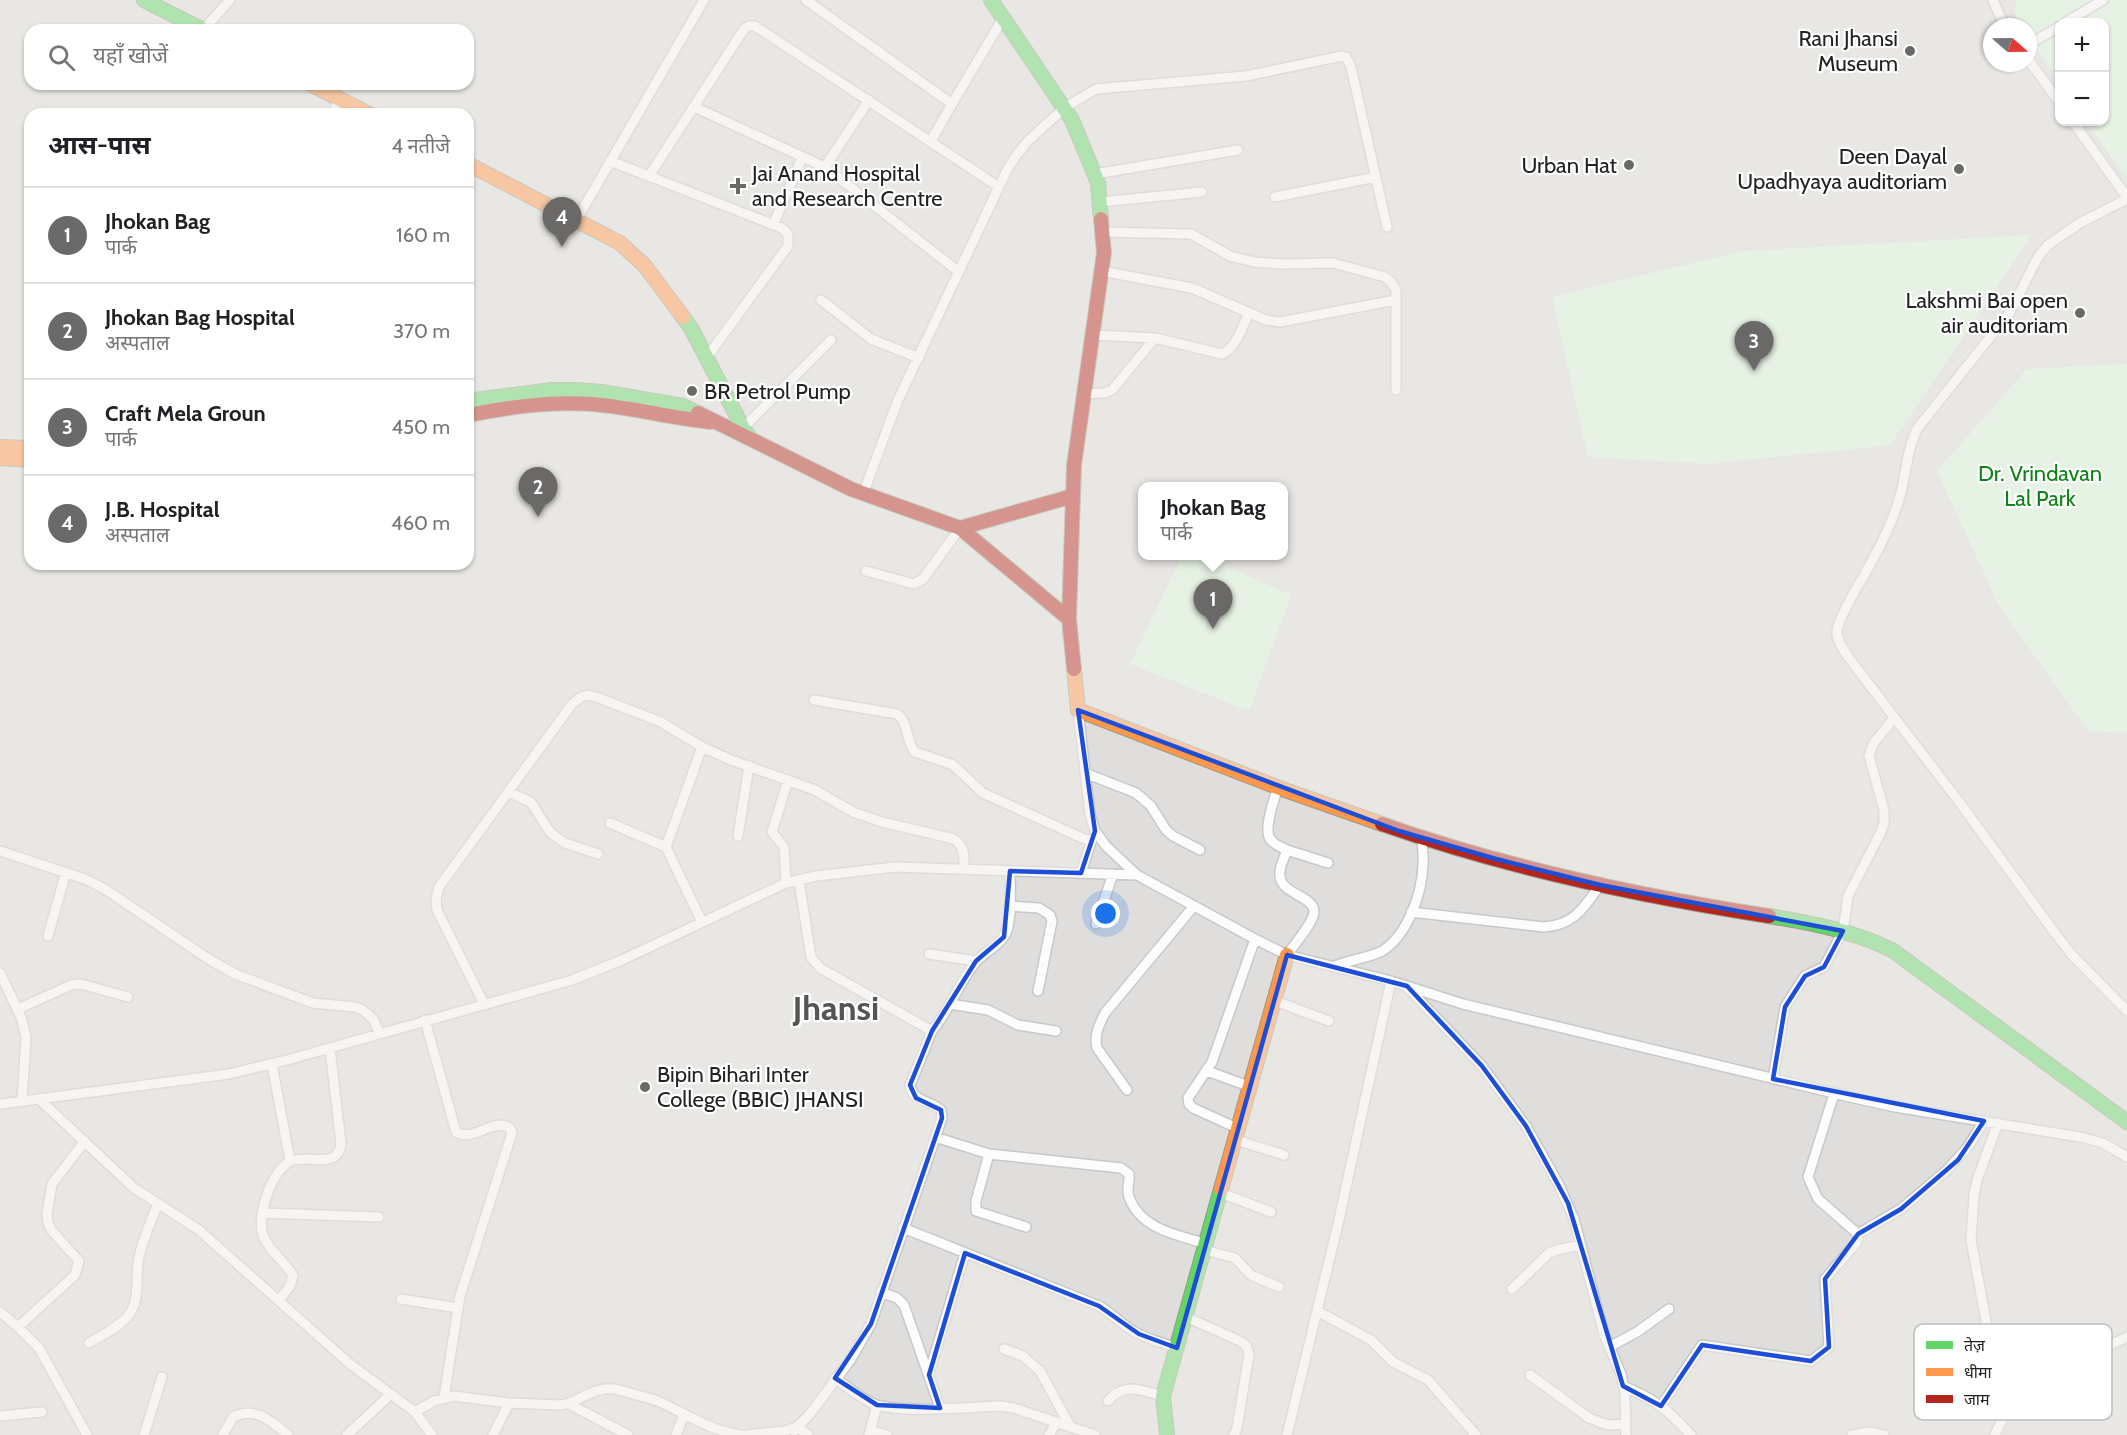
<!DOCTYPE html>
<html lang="hi">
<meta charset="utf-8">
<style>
:root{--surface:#fff;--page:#f6f6f6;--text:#202124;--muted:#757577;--line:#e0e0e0;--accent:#6a6968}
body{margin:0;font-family:Cabin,"Noto Sans Devanagari",sans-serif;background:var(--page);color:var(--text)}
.controls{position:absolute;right:18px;top:18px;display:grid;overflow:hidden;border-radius:12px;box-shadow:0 2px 4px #0004}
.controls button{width:54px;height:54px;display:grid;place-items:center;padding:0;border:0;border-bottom:2px solid var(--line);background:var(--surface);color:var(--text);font:30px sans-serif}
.compass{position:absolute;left:1983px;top:18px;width:54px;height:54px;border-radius:50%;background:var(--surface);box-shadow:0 2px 4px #0004;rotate:110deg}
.you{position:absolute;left:1106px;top:914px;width:21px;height:21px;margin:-15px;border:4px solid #fff;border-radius:50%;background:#1a73e8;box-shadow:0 0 0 9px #1a73e833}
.badge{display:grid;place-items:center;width:39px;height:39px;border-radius:50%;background:var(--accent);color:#fff;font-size:20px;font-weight:700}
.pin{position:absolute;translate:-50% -50px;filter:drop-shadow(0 2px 3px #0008)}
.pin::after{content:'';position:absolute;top:32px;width:21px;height:18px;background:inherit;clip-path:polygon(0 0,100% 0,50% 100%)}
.popup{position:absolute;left:1138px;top:482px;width:150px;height:78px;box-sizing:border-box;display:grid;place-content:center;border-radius:12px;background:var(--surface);filter:drop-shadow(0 2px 4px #0005);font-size:20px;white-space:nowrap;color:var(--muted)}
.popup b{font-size:22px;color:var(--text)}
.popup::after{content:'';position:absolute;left:50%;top:100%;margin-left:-12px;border:12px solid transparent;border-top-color:var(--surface)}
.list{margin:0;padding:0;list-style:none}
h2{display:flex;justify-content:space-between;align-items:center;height:78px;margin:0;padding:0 24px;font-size:26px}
h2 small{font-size:20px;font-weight:400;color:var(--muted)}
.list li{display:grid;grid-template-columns:39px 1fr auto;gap:18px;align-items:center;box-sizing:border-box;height:96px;padding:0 24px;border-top:2px solid var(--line)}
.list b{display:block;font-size:22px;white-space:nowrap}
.list p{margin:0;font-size:20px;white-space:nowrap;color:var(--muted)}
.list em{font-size:20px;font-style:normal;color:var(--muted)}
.icon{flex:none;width:33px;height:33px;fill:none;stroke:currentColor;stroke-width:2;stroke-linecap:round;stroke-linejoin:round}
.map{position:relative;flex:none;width:2127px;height:1435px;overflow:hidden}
.search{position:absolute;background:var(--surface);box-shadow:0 2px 4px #0004;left:24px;top:24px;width:450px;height:66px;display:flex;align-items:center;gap:15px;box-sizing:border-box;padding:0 21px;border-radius:18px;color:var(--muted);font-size:22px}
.panel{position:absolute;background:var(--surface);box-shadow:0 2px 4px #0004;left:24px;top:108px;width:450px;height:462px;border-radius:18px}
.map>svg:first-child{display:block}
</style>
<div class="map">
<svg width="2127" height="1435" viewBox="0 0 2127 1435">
<rect width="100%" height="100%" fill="#f0eeeb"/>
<path fill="#dfdedc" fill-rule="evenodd" d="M 0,0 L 2127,0 L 2127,1435 L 0,1435 ZM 2060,22 L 2104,22 L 2104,122 L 2060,122 ZM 1992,27 L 2028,27 L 2028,63 L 1992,63 ZM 30,30 L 468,30 L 468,84 L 30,84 ZM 30,114 L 468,114 L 468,564 L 30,564 ZM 1142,486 L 1284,486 L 1284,556 L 1142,556 Z"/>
<path fill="#daf5da" d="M 2016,0 L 2127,0 L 2127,180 L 2087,122 L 2104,122 L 2104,22 L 2060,22 L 2059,81 L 2028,35 L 2028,27 L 2023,27 L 2015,15 Z
M 2032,235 L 1890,445 L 1708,464 L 1588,457 L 1552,297 L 1742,251 Z
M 2127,364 L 2127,733 L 2088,731 L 1999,606 L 1937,471 L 2027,369 Z
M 1182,556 L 1203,556 L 1291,595 L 1249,711 L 1130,664 Z"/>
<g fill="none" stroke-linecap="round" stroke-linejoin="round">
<defs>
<path id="street" d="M 806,0 L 952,104 L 1003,18
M 1993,0 L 2005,27
M 2066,22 L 2103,0
M 203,30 L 230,0
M 2028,45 L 2060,26
M 2028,59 L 2060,103
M 694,107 L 825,167 L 869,100
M 333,114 L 339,99
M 2073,122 L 2127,197
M 931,141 L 952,104
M 610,161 L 782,228 L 788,234 L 788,246 L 707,357
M 825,167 L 959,272
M 1095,174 L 1238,150
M 649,176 L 744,29 L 749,26 L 755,26 L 999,187
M 1275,197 L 1376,177
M 2127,199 L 2080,223 L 2048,245 L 2038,257 L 2010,312 L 1917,429 C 1906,452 1907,472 1900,496 C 1894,518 1884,539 1873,559 C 1866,574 1835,620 1837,634 C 1838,645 1849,657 1855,666 L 1960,803 L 2055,933 L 2072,955 L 2127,1011
M 1100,202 L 1202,192
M 577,219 L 704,0
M 773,225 L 802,158
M 1102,232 L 1191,234 L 1230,256 L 1254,262 L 1283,264 L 1333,263 L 1385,277 L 1391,282 L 1396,290 L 1396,390
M 1101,271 L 1192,288 L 1266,320 L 1280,322 L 1396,300
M 821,300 L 871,339 L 919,358
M 1093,335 L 1155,338 L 1222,354 C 1237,347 1242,327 1249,313
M 1084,394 L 1104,393 L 1112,390 L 1155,338
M 743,428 L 831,340
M 863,494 L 898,400 L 1006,172 L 1015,157 L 1028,141 L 1064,108 L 1096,89 L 1246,76 L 1342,56 L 1346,57 L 1351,67 L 1387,227
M 866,571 L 914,584 L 923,579 L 960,528
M 814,700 L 897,714 C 910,724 905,741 915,752 L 953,765 L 983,793 L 1091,842
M 1078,710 L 1090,814 L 1095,831 L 1106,846 L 1137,875 L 1255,939 L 1287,955 L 1391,981 L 1463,1004 L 1850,1097 L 1895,1107 L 2080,1137 L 2103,1143 L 2127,1157
M 1085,773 L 1136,793 L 1151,806 L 1166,830 L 1173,836 L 1200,850
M 1278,786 C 1275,798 1263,828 1270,839 C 1274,845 1281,847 1287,850 C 1285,857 1280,865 1280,872 C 1277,895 1314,894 1314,912 C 1314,922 1293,946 1287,955
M 508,792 L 531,802 L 549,831 L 556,837 L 565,843 L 598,854
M 610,823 L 666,847 L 702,922
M 738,836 L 749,766
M 666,847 L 702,747
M 1287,850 L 1328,863
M 0,851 L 85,879 L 105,889 L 207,958 L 235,974 L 313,1003 L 355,1007 L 363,1010 L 373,1019 L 380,1034
M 1081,873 L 1092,839
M 786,883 L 784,847 L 772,832 L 788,780
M 1009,906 L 1039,908 L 1050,915 L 1052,921 L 1038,991
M 1411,912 L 1544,927 C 1574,925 1584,908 1600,885
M 1096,924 L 1113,874
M 48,936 L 66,872
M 929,954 L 976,961
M 1333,967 C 1349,959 1367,959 1382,951 C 1407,936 1422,894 1423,865 C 1424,856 1422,847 1422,838
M 0,973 L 21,1017 L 26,1037 L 22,1101
M 1408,988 L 1482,1066 L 1526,1126 L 1559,1185 L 1574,1219 L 1604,1334 L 1621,1374 L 1625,1395 L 1626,1435
M 1275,1001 L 1329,1021
M 484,1004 L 437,910 L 436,899 L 439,887 L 572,704 L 581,697 L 588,695 L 599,698 L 661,722 L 702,747 L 731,760 L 815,790 L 853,812 L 882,822 L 954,839 C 965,846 964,857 964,869
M 950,1004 L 988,1010 L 1018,1025 L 1056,1031
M 18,1009 L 71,985 L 81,984 L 128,997
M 425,1020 L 456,1132 C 473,1143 494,1117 510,1128 L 512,1133 L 460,1296 L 444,1397
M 932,1031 C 949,1011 958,985 974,964 C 985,950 1004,945 1008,927 C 1012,911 1010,887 1010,871
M 272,1064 L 290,1161
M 1207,1071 L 1251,1087
M 1773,1079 L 1785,1007 L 1805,976 L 1824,967 L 1843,931 L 1848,896 L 1880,834 L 1884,823 L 1884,810 L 1869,756 L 1873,744 L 1894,718
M 1127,1090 L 1097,1048 C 1094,1035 1099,1025 1105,1013 L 1194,906
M 1834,1094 L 1808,1177 L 1818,1199 L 1858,1234
M 40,1100 L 134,1188 L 199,1230 L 350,1364 L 415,1412 L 432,1435
M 0,1104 L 229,1074 L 287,1060 L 572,980 L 622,960 L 786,883 L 816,876 L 895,867 L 1137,875
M 1998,1123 L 1977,1180 L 1974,1195 L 1971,1240 L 1990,1343 L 1999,1365 L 2022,1401
M 1239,1129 L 1193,1108 L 1189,1104 L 1188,1098 L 1212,1062 L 1255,939
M 935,1137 L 989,1154 L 1121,1168 L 1129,1174 C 1130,1182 1126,1189 1129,1197 C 1141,1230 1178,1235 1207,1244
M 1236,1140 L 1284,1155
M 989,1154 L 976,1201 L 976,1211 L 1026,1227
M 1221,1193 L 1271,1212
M 262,1213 L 379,1217
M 903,1228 L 1099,1306 C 1112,1313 1120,1323 1133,1331 C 1146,1339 1163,1343 1177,1348
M 1205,1250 L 1235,1258 L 1251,1275 L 1279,1287
M 1512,1289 L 1549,1253 L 1557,1250 L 1581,1245
M 881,1292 L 897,1298 L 904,1305 L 940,1408
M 401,1299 L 458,1308
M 279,1300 L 290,1286 L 293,1275 C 284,1261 268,1250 263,1235 C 256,1216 272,1169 291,1161 C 308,1154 338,1170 341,1144 L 330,1048
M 1317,1311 L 1371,1340 L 1393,1362 L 1428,1380 L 1476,1435
M 0,1312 L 18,1327 L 39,1348 L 87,1435
M 1186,1317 L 1242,1342 L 1247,1347 L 1249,1354 L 1237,1428 L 1234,1435
M 18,1327 L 75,1275 L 79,1261 L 52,1231 L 48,1223 L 47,1214 L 52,1184 L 85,1141
M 89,1343 C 102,1335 118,1328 128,1316 C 141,1300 135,1276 139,1257 C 143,1239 151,1221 158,1204
M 1609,1347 L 1637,1332 L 1669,1309
M 1004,1349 L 1023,1356 L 1040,1371 L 1070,1426
M 929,1374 L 965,1253
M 1530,1375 L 1589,1418 L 1608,1425 L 1626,1424
M 835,1378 C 848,1387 860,1398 874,1404 C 902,1414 968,1407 1000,1406 L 1014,1408 L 1095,1435
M 1623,1386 C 1656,1400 1667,1409 1691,1435
M 1108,1401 C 1125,1381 1141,1391 1163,1396
M 569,1404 L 628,1435
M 1661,1406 L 1702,1345 L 1811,1361 L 1829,1347 L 1825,1279 L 1857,1242 L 1858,1234 L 1901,1209 L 1946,1171 L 1968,1147 L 1984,1121
M 415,1412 L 434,1401 L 454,1396 L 509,1403 L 561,1405 C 577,1403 589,1390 605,1389 C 614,1388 624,1391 633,1394 C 641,1396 651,1398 660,1402 C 686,1414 713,1432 742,1435
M 0,1416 L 42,1412
M 794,1431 L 797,1427 L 808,1435
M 870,1431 L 887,1435
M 144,1435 L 162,1377
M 223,1435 L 233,1417 C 256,1406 271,1421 288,1435
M 347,1435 L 391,1394
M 493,1435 L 509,1403
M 676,1435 L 684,1415
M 746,1435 L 785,1431 L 797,1427 L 810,1414 L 851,1359 L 871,1324 L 942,1118 L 941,1110 C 930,1100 912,1102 910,1085 L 932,1031 L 820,968 L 811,957 L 799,881
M 869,1435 L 877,1405
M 1049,1435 L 1057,1422
M 1287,1435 L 1338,1224 L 1391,981
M 1852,1435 L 1869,1432 L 1884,1435
M 1995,1435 L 2002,1420 L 2008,1412 L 2026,1398 L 2094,1353 L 2127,1337"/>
<path id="fast" d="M 144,0 L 203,30
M 991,0 L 1072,120 L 1098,183 L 1101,219
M 683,317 L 691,328 L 743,428 L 751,439
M 468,401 L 551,390 L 576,390 L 602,392 L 683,406 L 698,413
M 1769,916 C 1812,923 1853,931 1892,950 L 2127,1122
M 1167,1435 L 1163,1396 L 1221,1189"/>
<path id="slow" d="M 310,84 L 369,114
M 468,164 L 620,243 L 645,266 L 683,317
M 0,447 L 30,448
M 0,458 L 30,460
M 1074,669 L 1078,710 L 1285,790 L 1382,824
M 1221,1189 L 1287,955"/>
<path id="jam" d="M 698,413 L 851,489 L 960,528 L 1069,619
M 468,415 C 509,407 550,401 592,404 C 631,407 670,418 710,422
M 960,528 L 1073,496
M 1074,669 L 1069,619 L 1074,465 L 1104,253 L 1101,219
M 1382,824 C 1507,868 1639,896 1769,916"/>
</defs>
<use href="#street" stroke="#c9c8c7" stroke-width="12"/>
<use href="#fast" stroke="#999a82" stroke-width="16"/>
<use href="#slow" stroke="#999a82" stroke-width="16"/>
<use href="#jam" stroke="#999a82" stroke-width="16"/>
<use href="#street" stroke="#fdfcfc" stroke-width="9"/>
<use href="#fast" stroke="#63d668" stroke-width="14"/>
<use href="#slow" stroke="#ff974d" stroke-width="14"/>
<use href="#jam" stroke="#b3261e" stroke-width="14"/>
</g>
<path d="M0 0H2127V1435H0ZM 1078,710 L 1399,831 L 1496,859 L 1600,885 L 1843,931 L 1824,967 L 1805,976 L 1785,1007 L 1773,1079 L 1984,1121 L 1958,1160 L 1901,1209 L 1858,1234 L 1825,1279 L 1829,1347 L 1811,1361 L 1702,1345 L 1661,1406 L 1623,1386 L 1568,1203 L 1526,1126 L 1482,1066 L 1407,986 L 1287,955 L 1177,1348 L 1139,1334 L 1099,1306 L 965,1253 L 929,1375 L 940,1408 L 877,1405 L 835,1378 L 871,1324 L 942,1118 L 941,1110 L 916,1098 L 910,1085 L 932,1031 L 976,961 L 1004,937 L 1010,871 L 1081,873 L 1095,831 Z" fill="#f0eeeb" fill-opacity=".55" fill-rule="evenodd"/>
<path fill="none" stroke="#1d4ed8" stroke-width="4.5" stroke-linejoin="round" d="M 1078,710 L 1399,831 L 1496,859 L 1600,885 L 1843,931 L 1824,967 L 1805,976 L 1785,1007 L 1773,1079 L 1984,1121 L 1958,1160 L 1901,1209 L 1858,1234 L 1825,1279 L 1829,1347 L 1811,1361 L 1702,1345 L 1661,1406 L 1623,1386 L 1568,1203 L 1526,1126 L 1482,1066 L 1407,986 L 1287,955 L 1177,1348 L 1139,1334 L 1099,1306 L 965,1253 L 929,1375 L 940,1408 L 877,1405 L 835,1378 L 871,1324 L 942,1118 L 941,1110 L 916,1098 L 910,1085 L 932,1031 L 976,961 L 1004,937 L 1010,871 L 1081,873 L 1095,831 Z"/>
<g fill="#6a6968" stroke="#fff" stroke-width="2">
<circle cx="1910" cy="51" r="6"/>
<circle cx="1629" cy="165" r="6"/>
<circle cx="1959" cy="169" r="6"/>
<path d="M735 177h6v6h6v6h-6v6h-6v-6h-6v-6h6z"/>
<circle cx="2080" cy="313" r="6"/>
<circle cx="692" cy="391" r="6"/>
<circle cx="645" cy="1087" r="6"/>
</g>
<g text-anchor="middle" stroke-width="4.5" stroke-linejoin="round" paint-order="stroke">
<g font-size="22" fill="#222" stroke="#fff" text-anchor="end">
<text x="1898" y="46">Rani Jhansi<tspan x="1898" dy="25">Museum</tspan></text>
<text x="1947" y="164">Deen Dayal<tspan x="1947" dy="25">Upadhyaya auditoriam</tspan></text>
<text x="1617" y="173">Urban Hat</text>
<text x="752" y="181" text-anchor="start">Jai Anand Hospital<tspan x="752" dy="25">and Research Centre</tspan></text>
<text x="2068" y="308">Lakshmi Bai open<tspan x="2068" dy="25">air auditoriam</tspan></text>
<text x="704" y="399" text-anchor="start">BR Petrol Pump</text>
<text x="657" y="1082" text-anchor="start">Bipin Bihari Inter<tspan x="657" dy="25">College (BBIC) JHANSI</tspan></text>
</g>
<g font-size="22" fill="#0c8416" stroke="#fff">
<text x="2040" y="481">Dr. Vrindavan<tspan x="2040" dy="25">Lal Park</tspan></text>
</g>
<g font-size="34" font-weight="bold" fill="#555" stroke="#fff">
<text x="836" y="1020">Jhansi</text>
</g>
</g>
<rect x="1914" y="1324" width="198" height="96" rx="9" fill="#fff" stroke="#bdbdbd" stroke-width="1.5"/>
<rect x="1926" y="1341" width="27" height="8" fill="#63d668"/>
<rect x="1926" y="1368" width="27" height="8" fill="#ff974d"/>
<rect x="1926" y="1395" width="27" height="8" fill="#b3261e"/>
<g font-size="16" fill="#222">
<text x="1964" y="1351">तेज़</text>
<text x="1964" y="1378">धीमा</text>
<text x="1964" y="1405">जाम</text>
</g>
</svg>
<div class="controls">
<button>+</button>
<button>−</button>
</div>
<svg class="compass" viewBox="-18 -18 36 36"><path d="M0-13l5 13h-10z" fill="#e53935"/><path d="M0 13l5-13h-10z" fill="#757577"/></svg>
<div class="you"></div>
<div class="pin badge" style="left:1213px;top:629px">1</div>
<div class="popup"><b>Jhokan Bag</b>पार्क</div>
<div class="pin badge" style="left:538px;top:517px">2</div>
<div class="pin badge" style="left:1754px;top:371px">3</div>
<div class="pin badge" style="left:562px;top:247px">4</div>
<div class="search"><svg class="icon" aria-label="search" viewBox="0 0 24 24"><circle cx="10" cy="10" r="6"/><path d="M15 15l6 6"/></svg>यहाँ खोजें</div>
<section class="panel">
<h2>आस-पास<small>4 नतीजे</small></h2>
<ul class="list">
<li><span class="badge">1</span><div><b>Jhokan Bag</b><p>पार्क</p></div><em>160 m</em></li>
<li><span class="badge">2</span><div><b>Jhokan Bag Hospital</b><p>अस्पताल</p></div><em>370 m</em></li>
<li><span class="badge">3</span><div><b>Craft Mela Groun</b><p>पार्क</p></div><em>450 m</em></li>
<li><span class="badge">4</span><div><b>J.B. Hospital</b><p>अस्पताल</p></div><em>460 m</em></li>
</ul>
</section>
</div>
